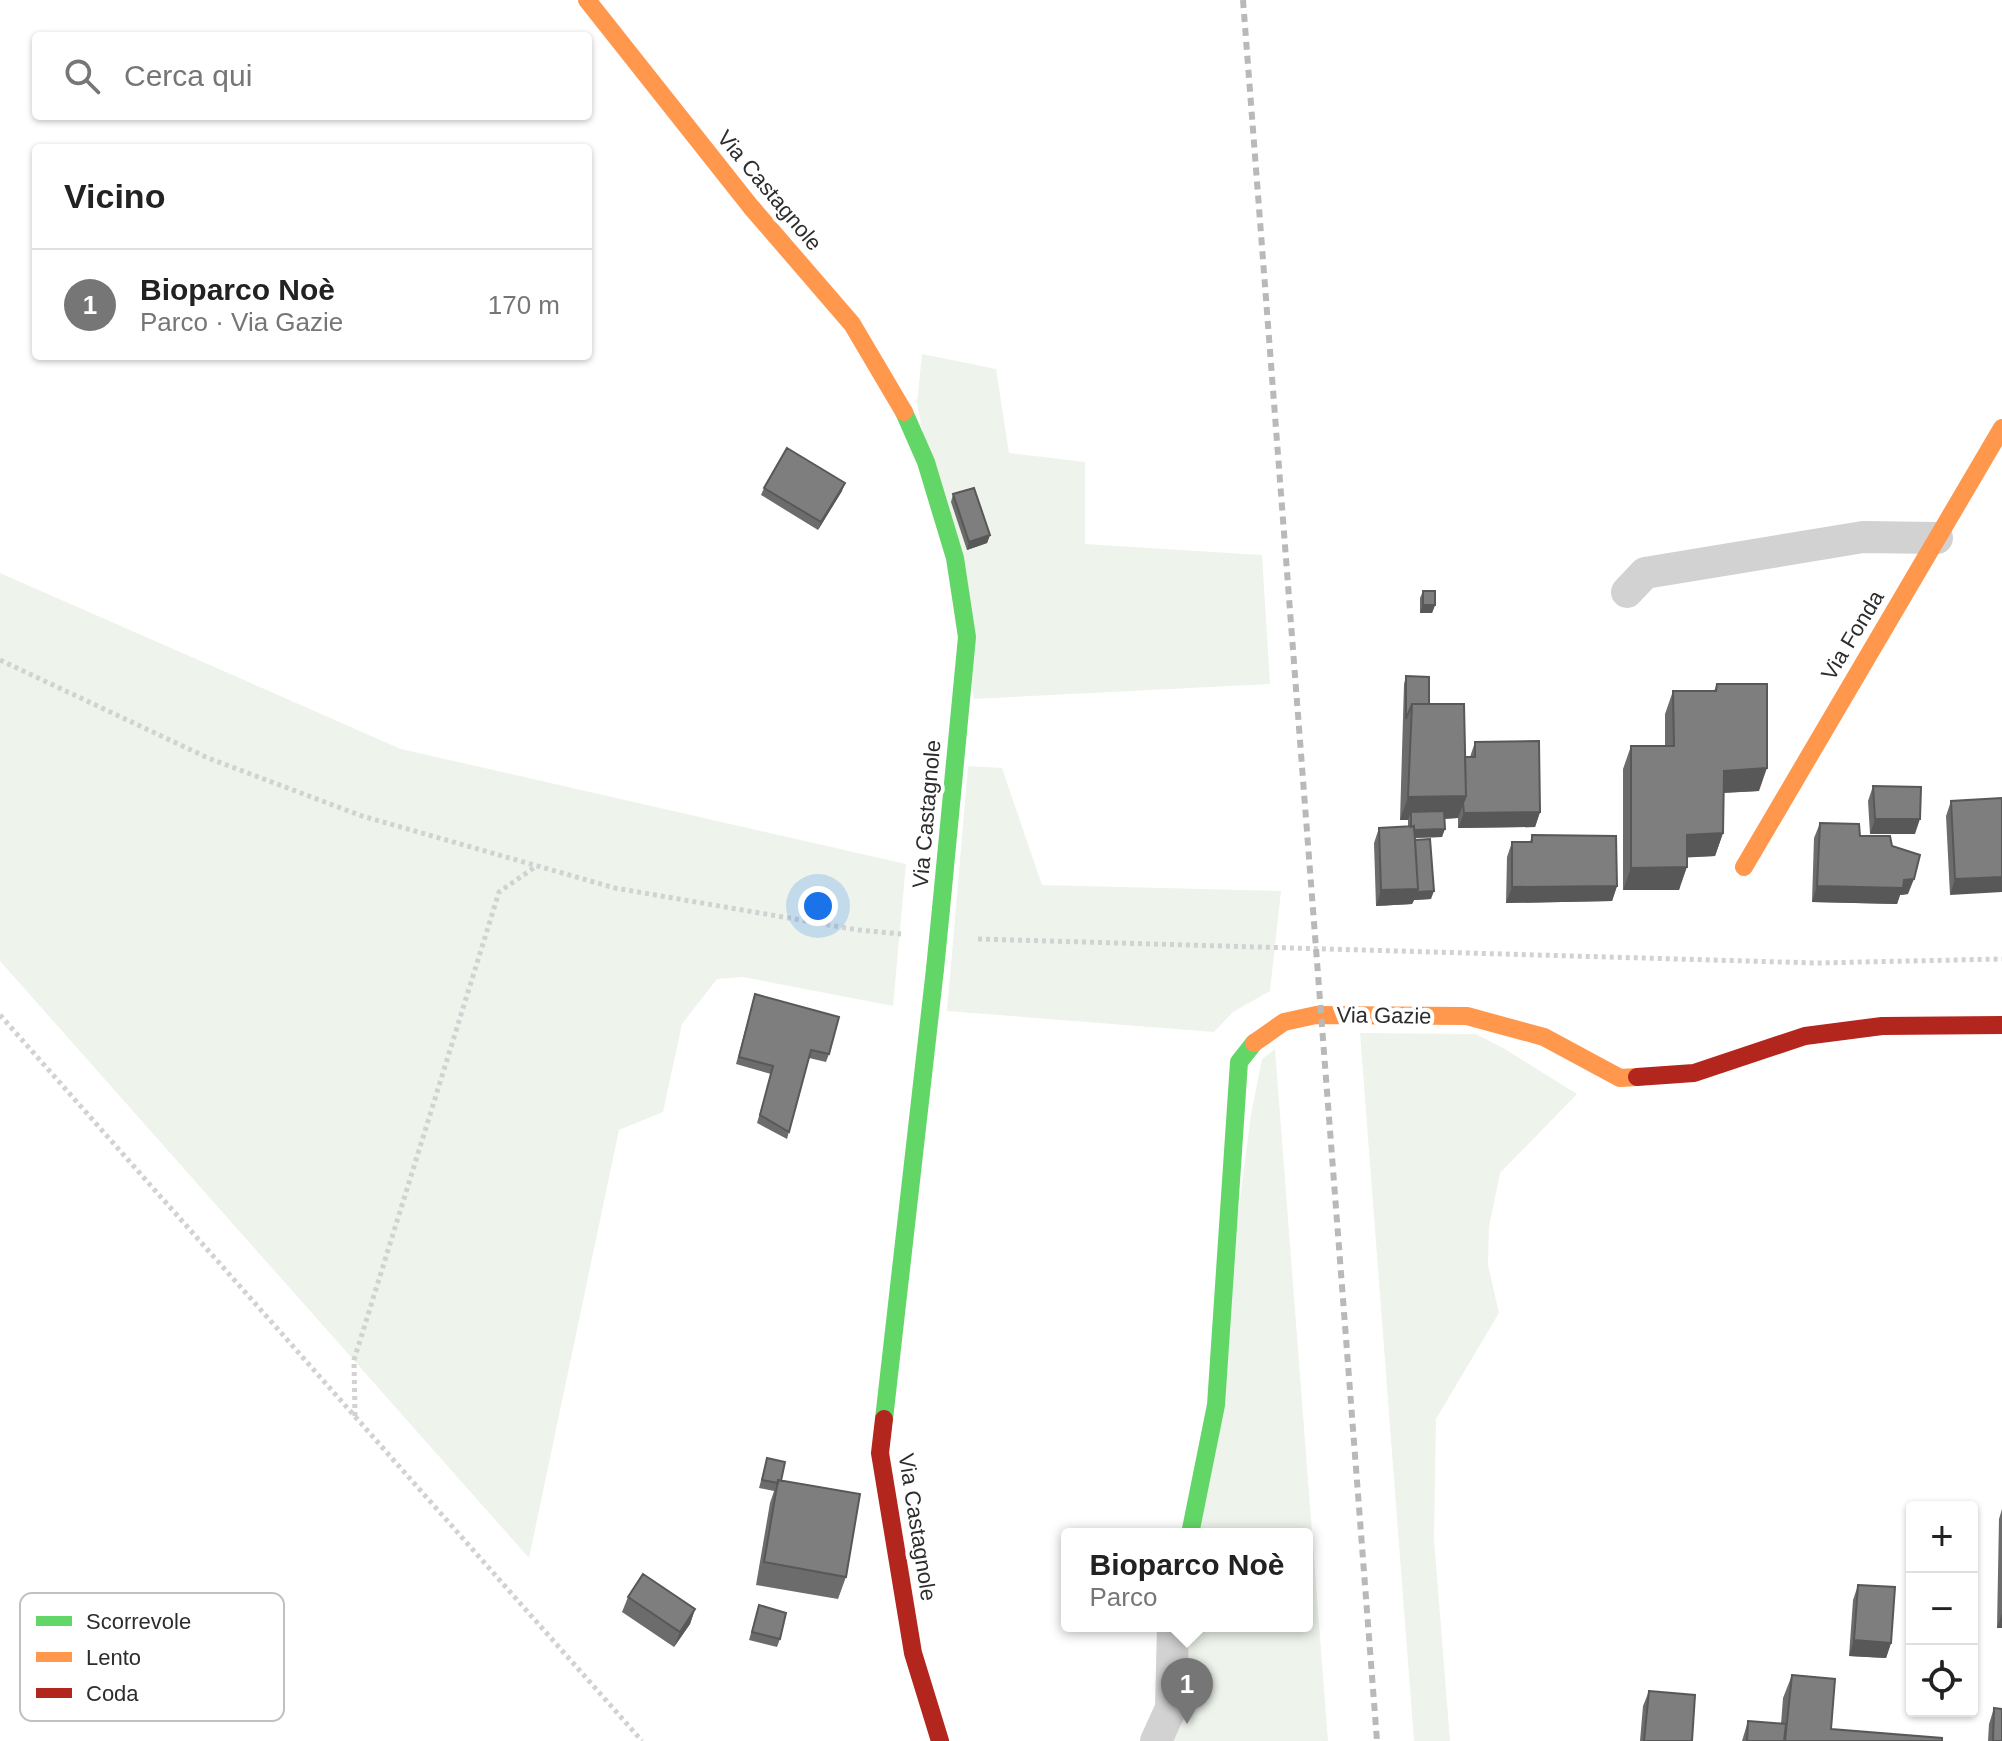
<!DOCTYPE html>
<html lang="it">
<meta charset="utf-8">
<style>
:root{--surface:#fff;--page:#f2f2f2;--text:#222;--muted:#767676;--line:#e0e0e0;--accent:#767676}
body{margin:0;font-family:Helvetica,sans-serif;background:var(--page);color:var(--text)}
.controls{position:absolute;right:24px;bottom:24px;display:grid;overflow:hidden;border-radius:8px;box-shadow:0 2px 6px #0004}
.controls button{width:72px;height:72px;display:grid;place-items:center;padding:0;border:0;border-bottom:2px solid var(--line);background:var(--surface);color:var(--text);font:40px sans-serif}
.you{position:absolute;left:818px;top:906px;width:28px;height:28px;margin:-20px;border:6px solid #fff;border-radius:50%;background:#1a73e8;box-shadow:0 0 0 12px #1a73e833}
.badge{display:grid;place-items:center;width:52px;height:52px;border-radius:50%;background:var(--accent);color:#fff;font-size:26px;font-weight:700}
.pin{position:absolute;translate:-50% -66px;filter:drop-shadow(0 2px 4px #0008)}
.pin::after{content:'';position:absolute;top:42px;width:28px;height:24px;background:inherit;clip-path:polygon(0 0,100% 0,50% 100%)}
.popup{position:absolute;left:1061px;top:1528px;width:252px;height:104px;box-sizing:border-box;display:grid;place-content:center;border-radius:8px;background:var(--surface);filter:drop-shadow(0 2px 6px #0005);font-size:26px;white-space:nowrap;color:var(--muted)}
.popup b{font-size:30px;color:var(--text)}
.popup::after{content:'';position:absolute;left:50%;top:100%;margin-left:-16px;border:16px solid transparent;border-top-color:var(--surface)}
.list{margin:0;padding:0;list-style:none}
h2{display:flex;justify-content:space-between;align-items:center;height:104px;margin:0;padding:0 32px;font-size:34px}
h2 small{font-size:26px;font-weight:400;color:var(--muted)}
.list li{display:grid;grid-template-columns:52px 1fr auto;gap:24px;align-items:center;box-sizing:border-box;height:112px;padding:0 32px;border-top:2px solid var(--line)}
.list b{display:block;font-size:30px;white-space:nowrap}
.list p{margin:0;font-size:26px;white-space:nowrap;color:var(--muted)}
.list em{font-size:26px;font-style:normal;color:var(--muted)}
.icon{flex:none;width:44px;height:44px;fill:none;stroke:currentColor;stroke-width:2;stroke-linecap:round;stroke-linejoin:round}
.map{position:relative;flex:none;width:2002px;height:1741px;overflow:hidden}
.search{position:absolute;background:var(--surface);box-shadow:0 2px 6px #0004;left:32px;top:32px;width:560px;height:88px;display:flex;align-items:center;gap:20px;box-sizing:border-box;padding:0 28px;border-radius:8px;color:var(--muted);font-size:30px}
.panel{position:absolute;background:var(--surface);box-shadow:0 2px 6px #0004;left:32px;top:144px;width:560px;height:216px;border-radius:8px}
.map>svg:first-child{display:block}
</style>
<div class="map">
<svg width="2002" height="1741" viewBox="0 0 2002 1741">
<rect width="100%" height="100%" fill="#fff"/>
<path fill="#eef4eb" d="M 922,354 L 996,369 L 1009,453 L 1085,462 L 1085,544 L 1262,555 L 1270,684 L 974,699 L 917,403 Z
M 0,573 L 401,749 L 906,864 L 893,1006 L 743,977 L 717,979 L 682,1024 L 663,1112 L 619,1130 L 529,1558 L 0,961 Z
M 968,766 L 1002,768 L 1042,885 L 1281,891 L 1270,991 L 1233,1012 L 1214,1032 L 947,1011 Z
M 1360,1033 L 1476,1034 L 1505,1049 L 1577,1094 L 1500,1173 L 1489,1227 L 1488,1265 L 1499,1313 L 1436,1419 L 1434,1539 L 1450,1741 L 1414,1741 Z
M 1275,1049 L 1328,1741 L 1163,1741 L 1185,1626 L 1307,1626 L 1307,1534 L 1197,1534 L 1251,1114 L 1262,1059 Z"/>
<g fill="none" stroke-linecap="round" stroke-linejoin="round">
<path stroke="#d2d2d2" stroke-width="5" stroke-dasharray="4 4" stroke-linecap="butt" d="M 0,660 L 208,758 L 362,816 L 615,888 L 858,930 L 901,934
M 978,939 L 1817,963 L 2002,959
M 0,1015 L 642,1741
M 355,1416 L 354,1360 L 499,892 L 535,867"/>
<path stroke="#d2d2d2" stroke-width="32" d="M 1627,592 L 1645,573 L 1863,537 L 1937,538
M 1156,1741 L 1171,1708 L 1173,1626"/>
<path stroke="#63d668" stroke-width="18" d="M 904,412 L 926,462 L 955,558 L 967,637 L 941,909
M 884,1419 L 935,969
M 1190,1534 L 1216,1405 L 1239,1062 L 1254,1043"/>
<path stroke="#ff974d" stroke-width="18" d="M 587,0 L 751,207 L 852,324 L 904,412
M 1744,867 L 2002,428
M 1254,1043 L 1284,1022 L 1316,1015 L 1467,1016 L 1544,1037 L 1620,1078 L 1637,1077"/>
<path stroke="#b3261e" stroke-width="18" d="M 1637,1077 L 1694,1073 L 1805,1036 L 1882,1026 L 2002,1025
M 884,1419 L 880,1453 L 913,1653 L 940,1741"/>
<path stroke="#b9b9b9" stroke-width="6" stroke-dasharray="8 6" stroke-linecap="butt" d="M 1243,0 L 1377,1741"/>
<path stroke="#63d668" stroke-width="18" d="M 935,969 L 941,909"/>
</g>
<path fill="#6c6c6c" d="M 764,488 L 842,491 L 818,530 L 761,495 Z
M 953,494 L 990,535 L 987,543 L 967,550 L 951,502 Z
M 1423,591 L 1435,605 L 1432,613 L 1420,613 L 1420,598 Z
M 1406,676 L 1429,704 L 1465,757 L 1470,757 L 1475,742 L 1540,812 L 1535,827 L 1458,828 L 1458,818 L 1445,819 L 1442,837 L 1415,838 L 1431,899 L 1414,900 L 1412,904 L 1376,906 L 1374,843 L 1379,828 L 1408,827 L 1408,820 L 1400,820 L 1404,684 Z
M 1717,684 L 1759,791 L 1724,793 L 1723,833 L 1715,856 L 1687,857 L 1679,890 L 1623,890 L 1623,769 L 1631,746 L 1665,746 L 1665,714 L 1673,691 L 1714,691 Z
M 1873,786 L 1915,834 L 1870,834 L 1868,801 Z
M 2002,798 L 1950,895 L 1946,816 L 1951,801 Z
M 1820,823 L 1892,846 L 1908,894 L 1900,895 L 1897,904 L 1812,902 L 1814,838 Z
M 1532,835 L 1617,886 L 1612,901 L 1506,903 L 1507,857 L 1512,842 L 1530,842 Z
M 755,994 L 829,1054 L 826,1062 L 809,1058 L 787,1139 L 757,1123 L 771,1074 L 736,1064 Z
M 767,1458 L 846,1577 L 838,1599 L 756,1585 L 770,1503 L 774,1491 L 759,1488 Z
M 2002,1509 L 2002,1628 L 1997,1628 L 1999,1519 Z
M 1858,1585 L 1891,1643 L 1886,1658 L 1849,1656 L 1853,1600 Z
M 628,1597 L 695,1609 L 690,1624 L 674,1647 L 622,1612 Z
M 759,1605 L 780,1639 L 777,1647 L 749,1640 Z
M 1792,1675 L 1831,1729 L 1942,1741 L 1742,1741 L 1748,1721 L 1781,1724 L 1783,1698 Z
M 1649,1691 L 1692,1741 L 1640,1741 L 1643,1706 Z
M 1994,1708 L 2002,1741 L 1988,1741 L 1989,1724 Z"/>
<path fill="#585858" d="M 845,483 L 842,491 L 818,530 L 821,522 Z
M 990,535 L 987,543 L 967,550 L 969,542 Z
M 1423,605 L 1435,605 L 1432,613 L 1420,613 Z
M 1767,768 L 1759,791 L 1716,793 L 1724,771 Z
M 1466,796 L 1458,818 L 1411,820 L 1411,812 L 1408,820 L 1400,820 L 1408,797 Z
M 1540,812 L 1535,827 L 1458,828 L 1464,813 Z
M 1875,819 L 1920,819 L 1915,834 L 1870,834 Z
M 1445,829 L 1442,837 L 1408,838 L 1411,830 Z
M 1723,833 L 1715,856 L 1678,858 L 1687,835 Z
M 1687,867 L 1679,890 L 1623,890 L 1631,868 Z
M 2002,877 L 2002,892 L 1950,895 L 1955,879 Z
M 1914,879 L 1908,894 L 1900,895 L 1897,904 L 1812,902 L 1817,886 Z
M 1617,886 L 1612,901 L 1506,903 L 1512,887 Z
M 1418,889 L 1434,891 L 1431,899 L 1414,900 L 1412,904 L 1376,906 L 1381,890 Z
M 695,1609 L 690,1624 L 674,1647 L 680,1632 Z
M 2002,1613 L 2002,1628 L 1997,1628 Z
M 1854,1640 L 1891,1643 L 1886,1658 L 1849,1656 Z"/>
<path fill="#7e7e7e" stroke="#585858" stroke-width="2" d="M 787,448 L 845,483 L 821,522 L 764,488 Z
M 974,488 L 990,535 L 969,542 L 953,494 Z
M 1423,591 L 1435,591 L 1435,605 L 1423,605 Z
M 1406,676 L 1429,677 L 1429,704 L 1412,704 L 1406,719 Z
M 1717,684 L 1767,684 L 1767,768 L 1724,771 L 1723,833 L 1687,835 L 1687,867 L 1631,868 L 1631,746 L 1674,746 L 1673,691 L 1716,691 Z
M 1412,704 L 1464,704 L 1466,796 L 1408,797 Z
M 1539,741 L 1540,812 L 1464,813 L 1463,803 L 1466,796 L 1465,757 L 1475,757 L 1475,742 Z
M 1873,786 L 1921,787 L 1920,819 L 1875,819 Z
M 2002,798 L 2002,877 L 1955,879 L 1951,801 Z
M 1444,811 L 1445,829 L 1414,830 L 1414,826 L 1411,827 L 1411,812 Z
M 1820,823 L 1859,824 L 1860,836 L 1890,836 L 1892,846 L 1920,855 L 1914,879 L 1904,880 L 1903,888 L 1817,886 Z
M 1414,826 L 1418,889 L 1381,890 L 1379,828 Z
M 1532,835 L 1616,836 L 1617,886 L 1512,887 L 1512,842 L 1532,842 Z
M 1430,839 L 1434,891 L 1417,892 L 1418,889 L 1415,840 Z
M 755,994 L 839,1017 L 829,1054 L 811,1050 L 789,1132 L 760,1115 L 773,1066 L 739,1057 Z
M 767,1458 L 785,1462 L 781,1481 L 778,1480 L 778,1483 L 762,1480 Z
M 778,1480 L 860,1494 L 846,1577 L 764,1562 Z
M 643,1574 L 695,1609 L 680,1632 L 628,1597 Z
M 1858,1585 L 1895,1587 L 1891,1643 L 1854,1640 Z
M 759,1605 L 786,1613 L 780,1639 L 752,1632 Z
M 1792,1675 L 1835,1679 L 1831,1729 L 1942,1738 L 1942,1741 L 1785,1741 Z
M 1649,1691 L 1695,1695 L 1692,1741 L 1644,1741 Z
M 1994,1708 L 2002,1709 L 2002,1741 L 1993,1741 Z
M 1748,1721 L 1786,1724 L 1784,1741 L 1747,1741 Z"/>
<g text-anchor="middle" stroke-width="8" stroke-linejoin="round" paint-order="stroke">
<g font-size="22" fill="#2d2d2d" stroke="#fff">
<text transform="translate(770 190) rotate(50)" y="8">Via Castagnole</text>
<text transform="translate(1852 635) rotate(-59)" y="8">Via Fonda</text>
<text transform="translate(926 814) rotate(-85)" y="8">Via Castagnole</text>
<text transform="translate(1384 1015) rotate(1)" y="8">Via Gazie</text>
<text transform="translate(918 1527) rotate(81)" y="8">Via Castagnole</text>
</g>
</g>
<rect x="20" y="1593" width="264" height="128" rx="12" fill="#fff" stroke="#c0c0c0" stroke-width="2"/>
<rect x="36" y="1616" width="36" height="10" fill="#63d668"/>
<rect x="36" y="1652" width="36" height="10" fill="#ff974d"/>
<rect x="36" y="1688" width="36" height="10" fill="#b3261e"/>
<g font-size="22" fill="#2d2d2d">
<text x="86" y="1629">Scorrevole</text>
<text x="86" y="1665">Lento</text>
<text x="86" y="1701">Coda</text>
</g>
</svg>
<div class="controls">
<button>+</button>
<button>−</button>
<button><svg class="icon" aria-label="locate" viewBox="0 0 24 24"><circle cx="12" cy="12" r="6"/><path d="M12 2v4M12 18v4M2 12h4M18 12h4"/></svg></button>
</div>
<div class="you"></div>
<div class="pin badge" style="left:1187px;top:1724px">1</div>
<div class="popup"><b>Bioparco Noè</b>Parco</div>
<div class="search"><svg class="icon" aria-label="search" viewBox="0 0 24 24"><circle cx="10" cy="10" r="6"/><path d="M15 15l6 6"/></svg>Cerca qui</div>
<section class="panel">
<h2>Vicino<small></small></h2>
<ul class="list">
<li><span class="badge">1</span><div><b>Bioparco Noè</b><p>Parco · Via Gazie</p></div><em>170 m</em></li>
</ul>
</section>
</div>
